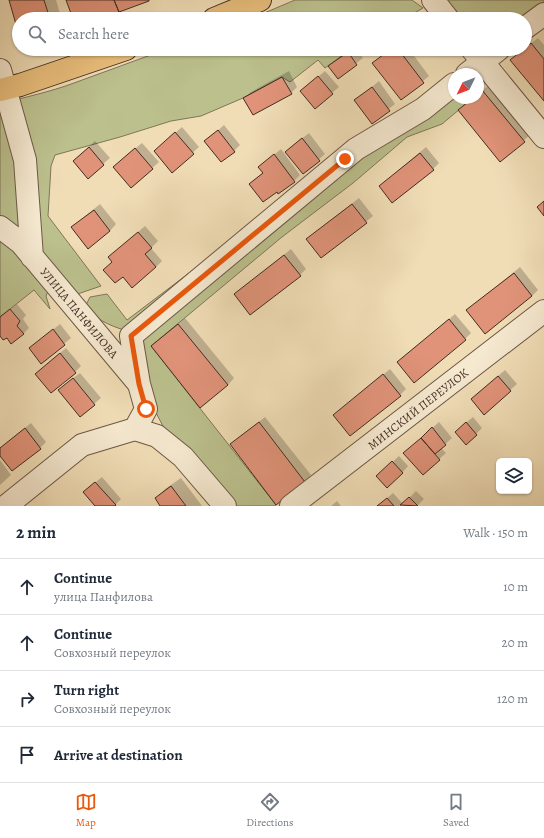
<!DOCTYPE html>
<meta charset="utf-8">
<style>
:root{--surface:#fff;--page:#f6f6f7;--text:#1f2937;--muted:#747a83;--line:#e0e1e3;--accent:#ea580c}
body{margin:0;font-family:Alegreya,serif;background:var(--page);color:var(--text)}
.controls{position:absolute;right:12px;bottom:12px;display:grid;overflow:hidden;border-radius:6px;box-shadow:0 1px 3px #0004}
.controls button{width:36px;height:36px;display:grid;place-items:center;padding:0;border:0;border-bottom:1px solid var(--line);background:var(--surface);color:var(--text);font:20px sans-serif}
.compass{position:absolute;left:448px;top:68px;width:36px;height:36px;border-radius:50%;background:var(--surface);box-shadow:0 1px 3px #0004;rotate:227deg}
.stop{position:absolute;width:12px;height:12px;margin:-9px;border:3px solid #ea580c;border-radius:50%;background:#fff}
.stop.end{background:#ea580c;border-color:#fff;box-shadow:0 1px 4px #0008}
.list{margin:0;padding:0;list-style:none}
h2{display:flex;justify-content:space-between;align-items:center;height:52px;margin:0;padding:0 16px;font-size:17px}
h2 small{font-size:13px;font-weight:400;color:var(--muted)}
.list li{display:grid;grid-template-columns:26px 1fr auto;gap:12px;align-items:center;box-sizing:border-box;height:56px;padding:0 16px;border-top:1px solid var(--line)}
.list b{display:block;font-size:15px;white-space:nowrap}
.list p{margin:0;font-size:13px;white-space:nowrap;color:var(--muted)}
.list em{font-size:13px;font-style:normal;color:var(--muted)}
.icon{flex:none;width:22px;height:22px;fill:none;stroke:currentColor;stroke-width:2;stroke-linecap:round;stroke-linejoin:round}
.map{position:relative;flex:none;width:544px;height:506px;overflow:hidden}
.search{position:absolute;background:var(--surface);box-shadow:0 1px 3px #0004;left:12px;right:12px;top:12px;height:44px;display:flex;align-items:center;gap:10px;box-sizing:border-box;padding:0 14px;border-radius:22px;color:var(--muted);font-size:15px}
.sheet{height:276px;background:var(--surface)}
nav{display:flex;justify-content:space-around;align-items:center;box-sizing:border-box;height:56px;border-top:1px solid var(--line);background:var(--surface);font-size:11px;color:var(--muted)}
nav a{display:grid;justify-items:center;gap:2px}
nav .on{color:var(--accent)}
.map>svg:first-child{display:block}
</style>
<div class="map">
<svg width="544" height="506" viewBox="0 0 544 506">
<rect width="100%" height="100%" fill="#f0ddb6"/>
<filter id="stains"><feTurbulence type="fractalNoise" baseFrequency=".005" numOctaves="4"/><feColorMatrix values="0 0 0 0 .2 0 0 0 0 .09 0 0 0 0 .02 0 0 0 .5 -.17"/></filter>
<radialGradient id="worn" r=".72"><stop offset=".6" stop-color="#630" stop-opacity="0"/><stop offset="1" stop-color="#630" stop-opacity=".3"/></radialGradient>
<path fill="#bbc08d" stroke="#7f7658" d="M 295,0 L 412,0 L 423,8 L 404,19 L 250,19 Z
M 445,0 L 544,0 L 544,4 L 524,19 L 460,19 Z
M 167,49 L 351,49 L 325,68 L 318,60 L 290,82 L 282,77 L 243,98 L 201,116 L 171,121 L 120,137 L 55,155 L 51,166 L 48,216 L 101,286 L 66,298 L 0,227 L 0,104 C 25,97 50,92 74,83 C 105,72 136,60 167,49 Z
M 454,98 L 473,98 L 442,124 L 407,137 L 353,183 L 282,237 L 151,346 L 276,505 L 274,506 L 235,506 L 166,432 L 151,403 L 139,337 L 332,175 Z
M 345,155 L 124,330 C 108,325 96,319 85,307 L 90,297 L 107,294 L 127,320 Z
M 0,231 L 51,284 L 46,296 L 50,309 L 34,290 L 0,317 Z"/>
<path fill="#0003" d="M 10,0 L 56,0 L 61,17 L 58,19 L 19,19 L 19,32 Z
M 538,38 L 544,45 L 544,99 L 525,48 Z
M 350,49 L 356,49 L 363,58 L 338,78 L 329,66 Z
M 390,49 L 409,49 L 429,76 L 401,99 L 373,63 Z
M 289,71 L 297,87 L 291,93 L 244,98 L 251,92 Z
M 325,71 L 339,87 L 332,93 L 308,85 Z
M 379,81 L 395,104 L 372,122 L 356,100 Z
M 489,85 L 530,135 L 501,160 L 473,98 L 478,98 L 478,94 Z
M 224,125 L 240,145 L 234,151 L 206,141 Z
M 182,127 L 199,147 L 172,171 L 161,145 Z
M 309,133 L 325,154 L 303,173 L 292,146 Z
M 95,141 L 110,158 L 88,177 L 74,161 Z
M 142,143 L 159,162 L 132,186 L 121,160 Z
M 426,147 L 439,163 L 433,169 L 380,186 Z
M 281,149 L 300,175 L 294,181 L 277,190 L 250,184 L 263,172 L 259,167 Z
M 359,198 L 373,216 L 322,257 L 314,233 Z
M 100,204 L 116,224 L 110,231 L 72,227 Z
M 145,226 L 158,241 L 151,248 L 162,261 L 156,267 L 113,262 L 116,251 Z
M 291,249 L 306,269 L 300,275 L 235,294 Z
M 520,267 L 538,290 L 532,296 L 468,310 Z
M 17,304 L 26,315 L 23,319 L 29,328 L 23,334 L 7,337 L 0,334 L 0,317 Z
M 455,314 L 471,333 L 465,339 L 405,356 Z
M 185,318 L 234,378 L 228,385 L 152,346 Z
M 60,324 L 71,338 L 41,363 L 30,348 Z
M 66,348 L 81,366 L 75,372 L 36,374 Z
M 390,369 L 406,389 L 400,395 L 334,415 Z
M 505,370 L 517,384 L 484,413 L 478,393 Z
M 80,373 L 101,398 L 80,416 L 65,384 Z
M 265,417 L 311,475 L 304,482 L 231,444 Z
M 473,417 L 482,428 L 476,434 L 462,426 Z
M 439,422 L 452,438 L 441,448 L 446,453 L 423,474 L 411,447 Z
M 31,423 L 46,442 L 40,448 L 0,454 L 0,448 Z
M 399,456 L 408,466 L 402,473 L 384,470 Z
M 0,460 L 11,475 L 0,485 Z
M 102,477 L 121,499 L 114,506 L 97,506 L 91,486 Z
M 181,478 L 202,506 L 161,506 L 156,498 L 165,489 Z
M 416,491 L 424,499 L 417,506 L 378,506 L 393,493 L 403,504 Z
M 337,501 L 341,506 L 331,506 Z"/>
<path fill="#e09379" stroke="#432c22" d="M 9,0 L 44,0 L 50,19 L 19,19 L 19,35 Z
M 66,0 L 114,0 L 119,12 L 101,19 L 73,19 Z
M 114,0 L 149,0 L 149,1 L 119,12 Z
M 531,43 L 544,59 L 544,101 L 510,60 Z
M 391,49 L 398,49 L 424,83 L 401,100 L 372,63 Z
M 348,52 L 357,65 L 338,79 L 328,66 Z
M 318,76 L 333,94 L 315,109 L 300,91 Z
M 282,77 L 292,94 L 253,115 L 243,98 Z
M 372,87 L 390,111 L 372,124 L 354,100 Z
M 482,90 L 525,142 L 500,162 L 458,110 L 473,98 L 478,98 L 478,94 Z
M 218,130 L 235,152 L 221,162 L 204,141 Z
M 175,132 L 194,154 L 172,173 L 154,151 Z
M 302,138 L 320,161 L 303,174 L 285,152 Z
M 89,147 L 104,165 L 88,179 L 73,161 Z
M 135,148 L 153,169 L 131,188 L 113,167 Z
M 420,153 L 434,170 L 392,203 L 379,186 Z
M 274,154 L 295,182 L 278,194 L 277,192 L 263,202 L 249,184 L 263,173 L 258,167 Z
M 544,201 L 544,216 L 537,207 Z
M 352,204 L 367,223 L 321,258 L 306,239 Z
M 94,210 L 110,231 L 88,249 L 71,227 Z
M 138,232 L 152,248 L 145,254 L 156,267 L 132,288 L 123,277 L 115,283 L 103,270 L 112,262 L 108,257 Z
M 284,255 L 301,276 L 250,315 L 234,294 Z
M 514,273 L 532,296 L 485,334 L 466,310 Z
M 10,309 L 20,321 L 17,326 L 24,334 L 11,344 L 7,338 L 3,340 L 0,336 L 0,317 Z
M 449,319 L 466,340 L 414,383 L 397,362 Z
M 178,324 L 228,385 L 200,408 L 151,346 Z
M 53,329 L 65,345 L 41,364 L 29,348 Z
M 60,353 L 76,373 L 51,393 L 35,374 Z
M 383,374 L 401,396 L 350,436 L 333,415 Z
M 498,376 L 511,391 L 484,415 L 471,399 Z
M 73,378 L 95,405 L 80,417 L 58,390 Z
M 259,422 L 305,482 L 276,505 L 230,444 Z
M 466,422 L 477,435 L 466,445 L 455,432 Z
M 432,427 L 446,445 L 435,454 L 421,438 Z
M 25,428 L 41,449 L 12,471 L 0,456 L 0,448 Z
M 421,438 L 440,460 L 423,475 L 403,453 Z
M 392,461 L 403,473 L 387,488 L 376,476 Z
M 95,482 L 116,505 L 115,506 L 95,506 L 83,492 Z
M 171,486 L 186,506 L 160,506 L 155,498 Z
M 409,497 L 418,506 L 400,505 Z
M 387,498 L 394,506 L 377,506 Z"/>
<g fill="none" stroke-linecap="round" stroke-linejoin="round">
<defs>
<path id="minor" d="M 433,0 L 448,19
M 525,28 L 544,14
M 472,49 L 544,137
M 0,70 L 25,160 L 32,257
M 467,74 L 499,49
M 0,227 L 21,243 L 139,384 L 146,409 L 135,429 L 157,436 L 183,457 L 225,506
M 139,384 L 131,336 L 356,149 L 423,109 L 454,84
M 6,506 L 82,445 L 135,429
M 291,506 L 544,311"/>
<path id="major" d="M 214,19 L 260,0
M 0,90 L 20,85 L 126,49"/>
</defs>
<use href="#minor" stroke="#6e5847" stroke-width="24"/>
<use href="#major" stroke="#432c22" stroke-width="24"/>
<use href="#minor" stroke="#f5e9d0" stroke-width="22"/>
<use href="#major" stroke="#e8be7b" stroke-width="22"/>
</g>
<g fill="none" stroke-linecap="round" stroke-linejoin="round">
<path stroke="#ea580c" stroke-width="5" d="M 146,409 L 139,384 L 131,336 L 345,159"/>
</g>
<g text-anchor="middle" stroke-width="3.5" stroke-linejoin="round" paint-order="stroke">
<g font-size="12" fill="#432c22" stroke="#f5e9d0">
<text transform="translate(79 313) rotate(50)" y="4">УЛИЦА ПАНФИЛОВА</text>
<text transform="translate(418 409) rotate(-38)" y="4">МИНСКИЙ ПЕРЕУЛОК</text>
</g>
</g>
<rect width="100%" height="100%" filter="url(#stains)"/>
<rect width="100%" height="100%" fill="url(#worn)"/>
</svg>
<div class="controls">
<button><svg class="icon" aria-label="layers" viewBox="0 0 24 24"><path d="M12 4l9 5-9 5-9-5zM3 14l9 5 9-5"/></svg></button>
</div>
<svg class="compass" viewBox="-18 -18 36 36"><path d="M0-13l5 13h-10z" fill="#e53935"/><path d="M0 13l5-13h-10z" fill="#747a83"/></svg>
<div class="stop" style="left:146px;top:409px"></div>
<div class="stop end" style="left:345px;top:159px"></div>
<div class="search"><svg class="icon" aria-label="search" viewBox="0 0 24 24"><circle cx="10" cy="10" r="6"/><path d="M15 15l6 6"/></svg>Search here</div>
</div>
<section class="sheet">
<h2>2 min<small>Walk · 150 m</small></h2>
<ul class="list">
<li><svg class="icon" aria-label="ahead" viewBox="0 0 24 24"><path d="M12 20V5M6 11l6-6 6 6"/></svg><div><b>Continue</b><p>улица Панфилова</p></div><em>10 m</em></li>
<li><svg class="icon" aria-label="ahead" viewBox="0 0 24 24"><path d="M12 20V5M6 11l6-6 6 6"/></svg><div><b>Continue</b><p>Совхозный переулок</p></div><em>20 m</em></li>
<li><svg class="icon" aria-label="right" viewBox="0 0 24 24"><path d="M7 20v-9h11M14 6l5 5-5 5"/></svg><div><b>Turn right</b><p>Совхозный переулок</p></div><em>120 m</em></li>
<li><svg class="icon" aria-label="arrive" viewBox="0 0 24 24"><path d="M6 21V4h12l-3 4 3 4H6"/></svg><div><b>Arrive at destination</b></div></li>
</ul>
</section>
<nav>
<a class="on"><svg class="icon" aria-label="map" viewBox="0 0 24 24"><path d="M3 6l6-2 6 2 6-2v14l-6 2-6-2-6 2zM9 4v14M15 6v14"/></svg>Map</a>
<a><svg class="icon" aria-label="directions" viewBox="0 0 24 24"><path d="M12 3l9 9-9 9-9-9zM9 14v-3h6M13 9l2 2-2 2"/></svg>Directions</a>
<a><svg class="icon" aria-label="saved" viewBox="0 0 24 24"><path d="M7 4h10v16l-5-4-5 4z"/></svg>Saved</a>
</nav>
